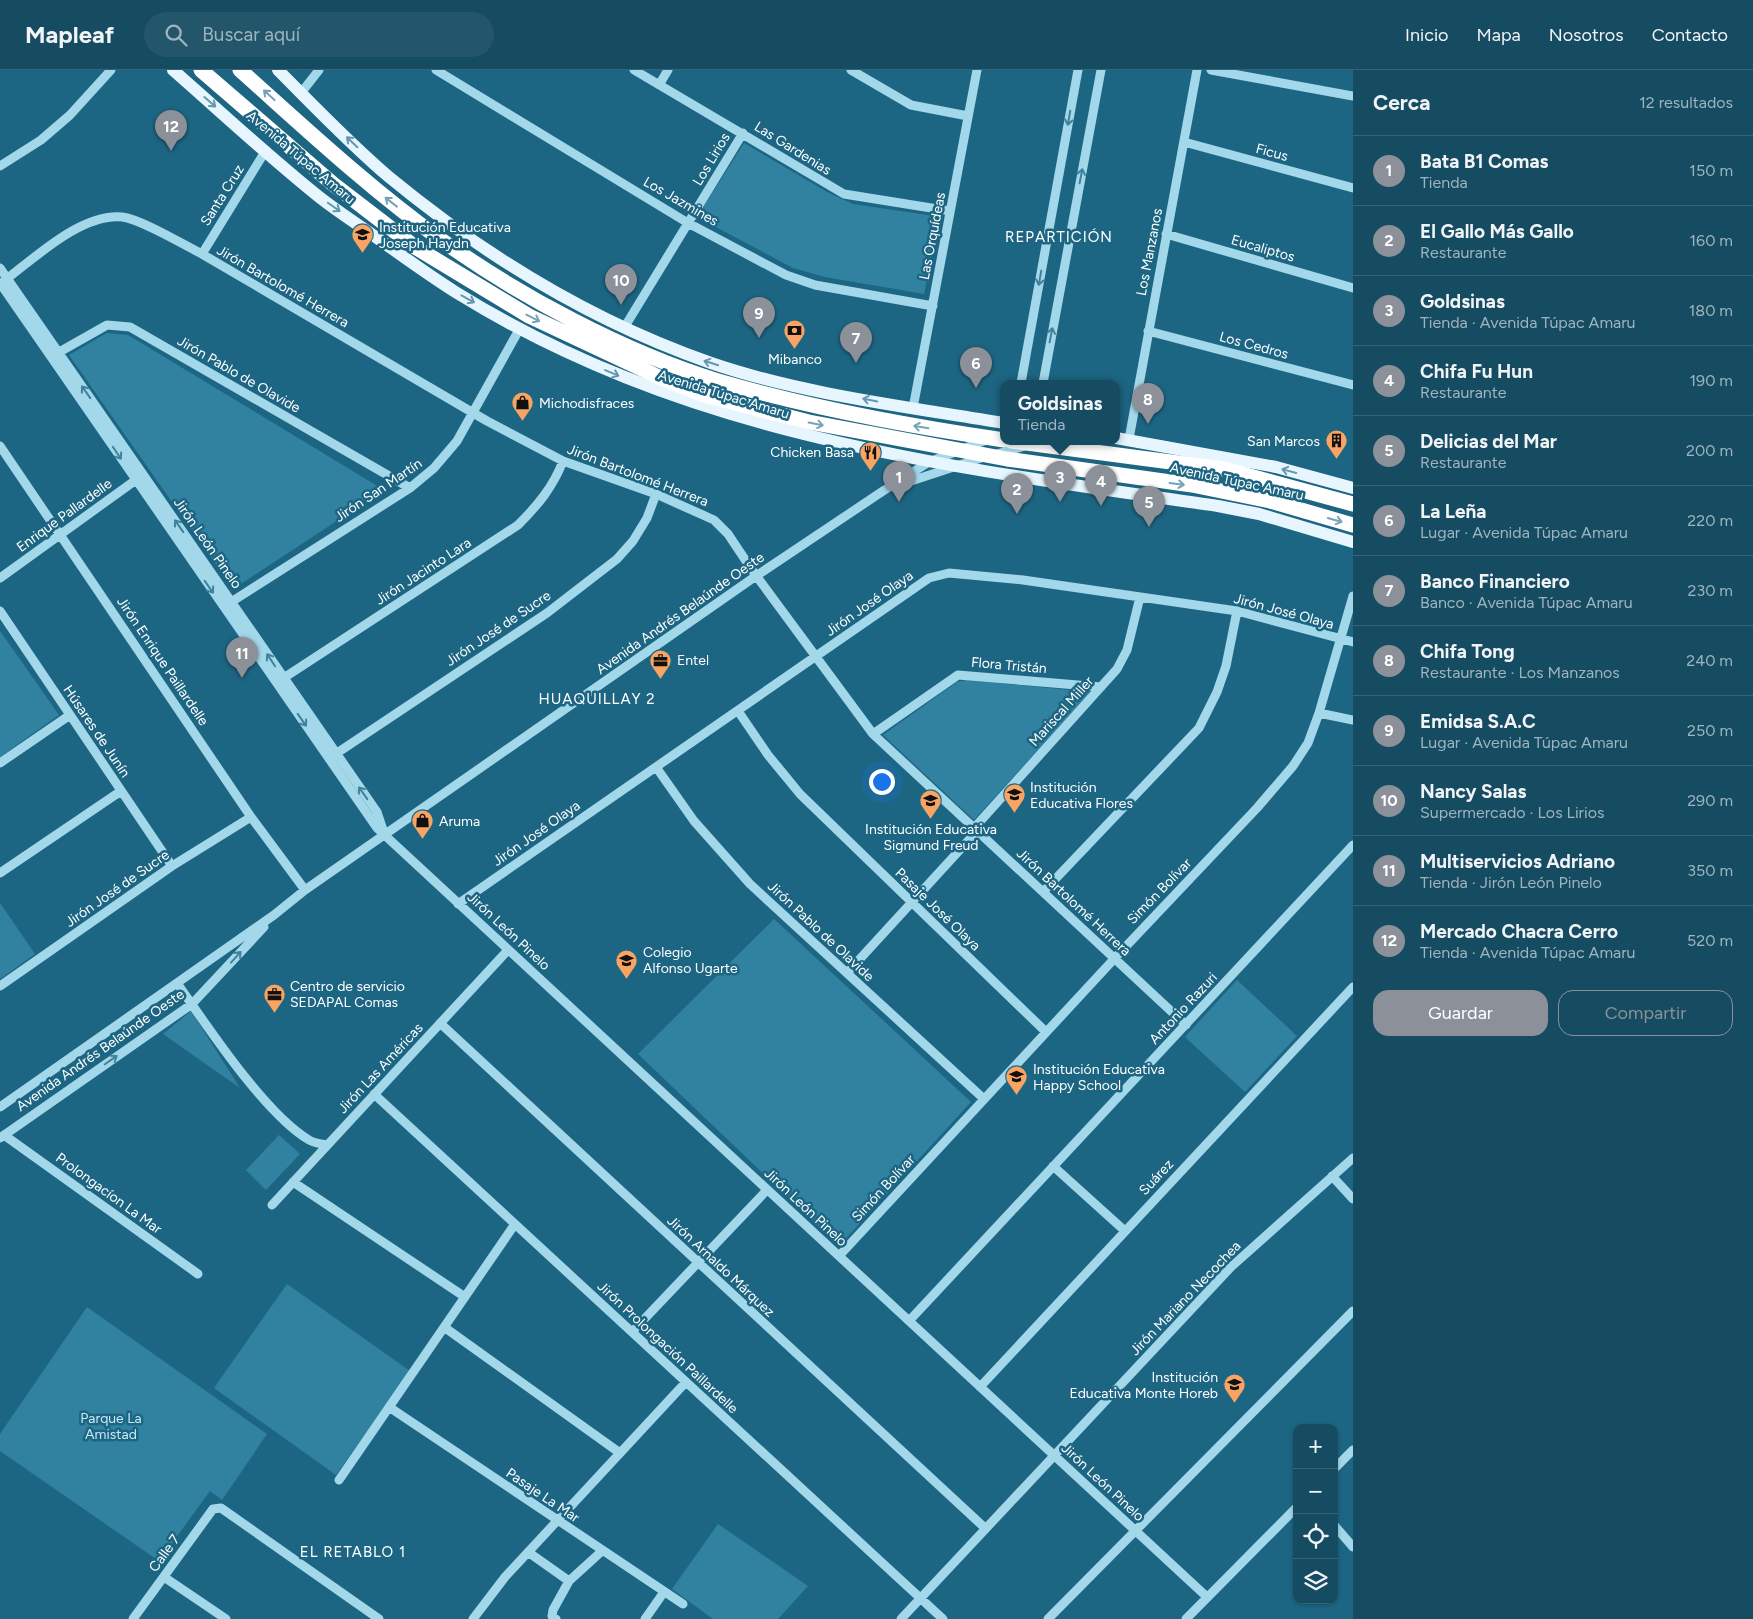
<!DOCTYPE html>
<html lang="es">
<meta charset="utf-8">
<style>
:root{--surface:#164c62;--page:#23566b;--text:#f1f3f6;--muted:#9eb4be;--line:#356377;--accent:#8c9099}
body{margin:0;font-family:Figtree,sans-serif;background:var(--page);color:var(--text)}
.controls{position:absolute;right:15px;bottom:15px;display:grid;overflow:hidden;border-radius:10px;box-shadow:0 1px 4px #0004}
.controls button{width:45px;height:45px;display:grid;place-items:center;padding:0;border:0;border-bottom:1px solid var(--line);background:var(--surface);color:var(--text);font:25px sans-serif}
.you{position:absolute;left:881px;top:711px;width:18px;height:18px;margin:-12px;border:4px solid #fff;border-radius:50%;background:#1a73e8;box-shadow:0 0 0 8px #1a73e833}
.badge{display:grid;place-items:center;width:32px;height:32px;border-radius:50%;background:var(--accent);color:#fff;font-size:16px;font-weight:700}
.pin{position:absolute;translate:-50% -41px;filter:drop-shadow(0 1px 2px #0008)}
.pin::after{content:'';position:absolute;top:26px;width:18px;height:15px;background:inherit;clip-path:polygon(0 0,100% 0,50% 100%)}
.popup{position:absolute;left:1000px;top:310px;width:120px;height:65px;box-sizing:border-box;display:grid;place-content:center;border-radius:10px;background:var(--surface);filter:drop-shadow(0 1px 4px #0005);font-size:16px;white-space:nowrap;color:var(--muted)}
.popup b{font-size:19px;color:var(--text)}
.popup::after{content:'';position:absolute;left:50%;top:100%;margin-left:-10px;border:10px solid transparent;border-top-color:var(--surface)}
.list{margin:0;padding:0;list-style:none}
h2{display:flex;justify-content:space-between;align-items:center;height:65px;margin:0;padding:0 20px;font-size:21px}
h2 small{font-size:16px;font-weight:400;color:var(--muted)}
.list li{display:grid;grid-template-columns:32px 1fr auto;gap:15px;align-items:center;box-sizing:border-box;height:70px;padding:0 20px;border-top:1px solid var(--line)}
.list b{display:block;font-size:19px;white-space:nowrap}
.list p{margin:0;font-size:16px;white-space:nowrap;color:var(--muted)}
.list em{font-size:16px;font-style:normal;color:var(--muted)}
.actions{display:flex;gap:10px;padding:15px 20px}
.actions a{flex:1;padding:11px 0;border:1px solid var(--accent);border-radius:15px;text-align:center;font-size:18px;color:var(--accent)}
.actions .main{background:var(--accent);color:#fff}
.icon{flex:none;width:28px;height:28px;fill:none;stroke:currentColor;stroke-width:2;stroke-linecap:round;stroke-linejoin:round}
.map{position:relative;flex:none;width:1353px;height:1549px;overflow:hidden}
header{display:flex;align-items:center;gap:30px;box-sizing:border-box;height:70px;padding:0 25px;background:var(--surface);border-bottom:1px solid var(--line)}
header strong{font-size:24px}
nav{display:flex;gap:28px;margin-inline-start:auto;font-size:18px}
.search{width:350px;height:45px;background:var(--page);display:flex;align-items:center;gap:12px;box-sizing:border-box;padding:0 18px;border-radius:28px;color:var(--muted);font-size:19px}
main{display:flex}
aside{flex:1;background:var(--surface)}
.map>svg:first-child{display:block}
</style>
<header>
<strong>Mapleaf</strong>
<div class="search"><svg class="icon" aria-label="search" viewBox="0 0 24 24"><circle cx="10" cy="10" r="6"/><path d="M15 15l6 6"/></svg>Buscar aquí</div>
<nav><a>Inicio</a><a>Mapa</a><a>Nosotros</a><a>Contacto</a></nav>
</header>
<main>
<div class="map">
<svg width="1353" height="1549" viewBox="0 0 1353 1549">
<rect width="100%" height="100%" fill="#1d6683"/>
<path fill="#3182a1" d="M 744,73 L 827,122 L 853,134 L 941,147 L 924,224 L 825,207 L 793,198 L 697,147 Z
M 107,263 L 128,265 L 384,420 L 233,519 L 69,285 Z
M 0,561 L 59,645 L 0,687 Z
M 967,610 L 1091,622 L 974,750 L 883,665 L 957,612 Z
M 0,833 L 35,884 L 0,909 Z
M 774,849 L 971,1032 L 839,1176 L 638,984 Z
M 1237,910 L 1297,966 L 1245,1022 L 1185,967 Z
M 191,941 L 240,1018 L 163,964 Z
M 279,1065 L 300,1084 L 266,1120 L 246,1100 Z
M 287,1214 L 410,1301 L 336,1405 L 214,1318 Z
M 87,1237 L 267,1364 L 222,1430 L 210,1421 L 159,1491 L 0,1381 L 0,1364 Z
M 718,1454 L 808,1516 L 778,1549 L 713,1549 L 672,1519 Z"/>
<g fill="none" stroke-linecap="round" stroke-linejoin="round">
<path stroke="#a3d7ea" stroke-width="9" d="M 436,0 L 688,153 L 786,205 L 815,215 L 933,236
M 634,0 L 844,124 L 950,141
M 851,0 L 911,35 L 968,46
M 1211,0 L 1353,26
M 659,15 L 668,0
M 301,23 L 319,0
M 1184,72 L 1353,118
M 0,96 L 41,70 L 70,45 L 111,0
M 1166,164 L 1353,218
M 202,184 L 266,80
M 0,198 L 377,742 L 385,766
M 0,213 L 377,758 L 1207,1527
M 0,214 C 33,190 80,143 122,147 C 141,149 184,175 202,184 L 487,351 L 563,391 L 656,424 L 714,450 L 728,464 L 752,500 L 873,664 L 1186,955
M 624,258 L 743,63
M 1148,261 L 1353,315
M 54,285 L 107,255 L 130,257 L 410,418
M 1021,313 L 1078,0
M 1043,313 L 1101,0
M 913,338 L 977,0
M 1129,369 L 1197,0
M 0,376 L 251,747 L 305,820
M 997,384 L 1025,376
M 899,415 L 984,387
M 0,508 L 140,407
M 228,534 L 410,418 L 434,398 L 457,371 L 520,258
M 0,541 L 172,796
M 279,611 L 518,455 C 538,435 553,417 563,391
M 738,641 L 768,685 L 800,724 L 1046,962
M 1319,643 L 1353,650
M 873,664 L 958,605 L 1101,617
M 331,687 L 547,543 L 617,489 L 633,471 L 647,448 L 656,424
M 0,693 L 70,645
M 656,697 L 694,751 L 750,814 L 984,1029
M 975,757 L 1117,599 L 1127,580 L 1140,527
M 0,803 L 121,721
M 1043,822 L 1199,658 L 1217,622 L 1226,596 L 1237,541
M 458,834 L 929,508 L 949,503 L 1023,510 L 1237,541 L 1353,572
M 847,903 L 978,760
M 177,913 C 207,956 265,1044 309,1070 C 314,1073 321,1074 327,1075
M 0,916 L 172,796 L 251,747
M 440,953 L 985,1458
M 374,1024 L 943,1549
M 0,1037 L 274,845 L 305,820 L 756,506 L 883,421 L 929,392 L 986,370
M 4,1065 L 198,1204
M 0,1068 L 192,934 L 264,857
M 1053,1096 L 1125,1161
M 1332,1106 L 1353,1129
M 293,1112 L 465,1227
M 272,1135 L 508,880
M 839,1186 L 1114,889 L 1257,738 L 1293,696 L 1308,673 L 1319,643 L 1353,526
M 909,1251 L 1353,775
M 444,1257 L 620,1383
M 632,1262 L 767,1120
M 980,1317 L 1353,917
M 389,1337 L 683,1534
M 1334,1399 L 1353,1380
M 339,1410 L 515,1154
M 1334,1455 L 1353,1477
M 528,1482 L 569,1511 L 602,1481
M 164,1507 L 226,1549
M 133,1549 L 213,1439 L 221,1438 L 379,1549
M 473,1549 L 505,1507 L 686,1312
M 556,1549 L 552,1546 L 553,1540 L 569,1511
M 645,1549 L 664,1522
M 901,1549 L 1231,1197 L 1353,1088
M 1048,1549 L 1353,1241
M 1186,1549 L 1297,1437"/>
<path stroke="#e7f6fe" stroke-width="12" d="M 173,0 C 221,42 268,86 318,126 C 338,142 359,155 380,170 C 405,188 430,206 457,223 C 692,368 950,397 1218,436 L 1259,444 L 1353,472
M 278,0 C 314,36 350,74 389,107 C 485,186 593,252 711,293 C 801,324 909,337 1004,353
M 1116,368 L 1276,397 L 1353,418"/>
<path stroke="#fff" stroke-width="15" d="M 201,0 L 333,114 L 415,177 L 529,246 L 661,308 L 704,325 L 809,352 L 1007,389 L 1192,415 L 1270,431 L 1353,455
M 240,0 C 305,58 369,118 440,169 C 519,226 624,282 718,311 C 811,338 908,356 1004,370
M 1011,371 L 1224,399 L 1353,434"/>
</g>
<defs><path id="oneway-shaft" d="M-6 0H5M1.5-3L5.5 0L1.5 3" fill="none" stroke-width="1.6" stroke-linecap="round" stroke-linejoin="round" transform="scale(1.25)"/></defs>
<g stroke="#77a3b5">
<use href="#oneway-shaft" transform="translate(269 25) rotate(-138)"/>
<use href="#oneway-shaft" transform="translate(391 132) rotate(-142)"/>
<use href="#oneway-shaft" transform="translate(533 248) rotate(27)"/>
<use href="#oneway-shaft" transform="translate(816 354) rotate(11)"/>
<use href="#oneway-shaft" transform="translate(921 357) rotate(-171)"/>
<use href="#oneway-shaft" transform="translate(1177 414) rotate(7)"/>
<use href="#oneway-shaft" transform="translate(1335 450) rotate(16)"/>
</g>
<g stroke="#6498ae">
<use href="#oneway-shaft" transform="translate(210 32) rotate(41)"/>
<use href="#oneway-shaft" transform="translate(352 72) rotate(-136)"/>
<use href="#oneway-shaft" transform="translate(334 137) rotate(35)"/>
<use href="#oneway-shaft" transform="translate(468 229) rotate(29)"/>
<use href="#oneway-shaft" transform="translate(711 293) rotate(-162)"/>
<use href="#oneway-shaft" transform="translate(612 303) rotate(23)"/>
<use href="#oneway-shaft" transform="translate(870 330) rotate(-169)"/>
<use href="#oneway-shaft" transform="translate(1289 401) rotate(-165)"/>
</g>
<g stroke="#3e829d">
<use href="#oneway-shaft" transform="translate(1069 48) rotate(100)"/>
<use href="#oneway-shaft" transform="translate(1081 106) rotate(-79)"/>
<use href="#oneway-shaft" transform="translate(1040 208) rotate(100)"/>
<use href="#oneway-shaft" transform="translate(1051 265) rotate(-79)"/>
<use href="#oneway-shaft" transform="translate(86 322) rotate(-125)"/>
<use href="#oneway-shaft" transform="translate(117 383) rotate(56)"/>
<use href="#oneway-shaft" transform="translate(179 456) rotate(-125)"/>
<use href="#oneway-shaft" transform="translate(209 517) rotate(55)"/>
<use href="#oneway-shaft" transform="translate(271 590) rotate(-124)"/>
<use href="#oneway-shaft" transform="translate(302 650) rotate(55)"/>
<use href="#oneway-shaft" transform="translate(363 723) rotate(-125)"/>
<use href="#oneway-shaft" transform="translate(236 887) rotate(-48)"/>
<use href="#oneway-shaft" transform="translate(111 990) rotate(-35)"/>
</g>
<defs>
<symbol id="school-pin" viewBox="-11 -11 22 30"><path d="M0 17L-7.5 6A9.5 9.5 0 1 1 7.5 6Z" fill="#f9a462" stroke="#1d6683"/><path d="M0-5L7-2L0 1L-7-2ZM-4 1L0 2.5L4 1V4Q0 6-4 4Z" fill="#111"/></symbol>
<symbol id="bank-pin" viewBox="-11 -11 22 30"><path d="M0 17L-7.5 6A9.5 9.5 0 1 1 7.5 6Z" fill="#f9a462" stroke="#1d6683"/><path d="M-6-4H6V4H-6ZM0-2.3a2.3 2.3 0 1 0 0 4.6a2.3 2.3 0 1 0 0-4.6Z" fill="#111"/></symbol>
<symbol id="shop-pin" viewBox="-11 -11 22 30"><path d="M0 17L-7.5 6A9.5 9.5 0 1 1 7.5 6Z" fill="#f9a462" stroke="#1d6683"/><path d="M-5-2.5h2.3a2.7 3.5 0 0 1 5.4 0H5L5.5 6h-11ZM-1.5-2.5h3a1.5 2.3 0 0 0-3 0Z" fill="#111"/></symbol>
<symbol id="building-pin" viewBox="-11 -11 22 30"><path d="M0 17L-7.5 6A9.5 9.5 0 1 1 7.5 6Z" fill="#f9a462" stroke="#1d6683"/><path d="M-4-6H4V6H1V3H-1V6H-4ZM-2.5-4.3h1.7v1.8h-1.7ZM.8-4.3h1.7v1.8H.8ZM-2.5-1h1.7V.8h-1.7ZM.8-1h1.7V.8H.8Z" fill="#111"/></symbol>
<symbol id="restaurant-pin" viewBox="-11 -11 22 30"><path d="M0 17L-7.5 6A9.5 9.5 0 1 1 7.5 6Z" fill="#f9a462" stroke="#1d6683"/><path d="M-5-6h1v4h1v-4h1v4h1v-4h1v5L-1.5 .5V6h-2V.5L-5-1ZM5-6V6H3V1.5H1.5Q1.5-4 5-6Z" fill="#111"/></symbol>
<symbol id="office-pin" viewBox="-11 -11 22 30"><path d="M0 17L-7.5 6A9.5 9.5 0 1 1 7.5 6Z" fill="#f9a462" stroke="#1d6683"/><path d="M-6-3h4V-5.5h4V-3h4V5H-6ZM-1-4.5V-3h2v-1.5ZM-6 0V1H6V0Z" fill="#111"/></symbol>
</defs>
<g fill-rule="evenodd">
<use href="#school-pin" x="350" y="152" width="25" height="34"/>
<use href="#bank-pin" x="782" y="248" width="25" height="34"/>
<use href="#shop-pin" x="510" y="320" width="25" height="34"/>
<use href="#building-pin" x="1324" y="358" width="25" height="34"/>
<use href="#restaurant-pin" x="858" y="370" width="25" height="34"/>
<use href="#office-pin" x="648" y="578" width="25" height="34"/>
<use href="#school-pin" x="1002" y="712" width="25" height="34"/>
<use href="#school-pin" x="918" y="718" width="25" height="34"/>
<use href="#shop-pin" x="410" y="738" width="25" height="34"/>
<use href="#school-pin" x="614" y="878" width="25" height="34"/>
<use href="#office-pin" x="262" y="912" width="25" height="34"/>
<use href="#school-pin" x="1004" y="994" width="25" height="34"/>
<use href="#school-pin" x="1222" y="1302" width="25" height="34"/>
</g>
<g text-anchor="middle" stroke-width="5" stroke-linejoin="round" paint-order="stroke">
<g font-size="14" fill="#fff" stroke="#1d6683">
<text transform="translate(793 78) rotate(32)" y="5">Las Gardenias</text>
<text transform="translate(1272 82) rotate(15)" y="5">Ficus</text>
<text transform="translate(301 87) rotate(40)" y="5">Avenida Túpac Amaru</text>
<text transform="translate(711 89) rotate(-59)" y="5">Los Lirios</text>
<text transform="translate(222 125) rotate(-58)" y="5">Santa Cruz</text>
<text transform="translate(681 131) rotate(30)" y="5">Los Jazmines</text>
<text transform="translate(932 166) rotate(-79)" y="5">Las Orquídeas</text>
<text transform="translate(1263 178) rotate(16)" y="5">Eucaliptos</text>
<text transform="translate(1149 182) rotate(-79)" y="5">Los Manzanos</text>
<text transform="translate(283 216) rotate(30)" y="5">Jirón Bartolomé Herrera</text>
<text transform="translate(1254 275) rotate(15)" y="5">Los Cedros</text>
<text transform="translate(239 304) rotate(30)" y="5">Jirón Pablo de Olavide</text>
<text transform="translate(724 324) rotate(17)" y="5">Avenida Túpac Amaru</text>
<text transform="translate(638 405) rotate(21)" y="5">Jirón Bartolomé Herrera</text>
<text transform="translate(1237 411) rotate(12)" y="5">Avenida Túpac Amaru</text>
<text transform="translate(378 420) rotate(-34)" y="5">Jirón San Martín</text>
<text transform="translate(64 445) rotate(-36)" y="5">Enrique Pallardelle</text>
<text transform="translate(208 473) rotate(55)" y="5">Jirón León Pinelo</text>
<text transform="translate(423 501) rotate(-33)" y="5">Jirón Jacinto Lara</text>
<text transform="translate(869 533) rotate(-35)" y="5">Jirón José Olaya</text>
<text transform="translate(1284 541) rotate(15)" y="5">Jirón José Olaya</text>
<text transform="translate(680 543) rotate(-35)" y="5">Avenida Andrés Belaúnde Oeste</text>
<text transform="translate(498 558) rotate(-34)" y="5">Jirón José de Sucre</text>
<text transform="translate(163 591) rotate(56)" y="5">Jirón Enrique Paillardelle</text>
<text transform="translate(1009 595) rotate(5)" y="5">Flora Tristán</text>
<text transform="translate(1061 641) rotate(-48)" y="5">Mariscal Miller</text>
<text transform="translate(97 661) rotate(56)" y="5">Húsares de Junín</text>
<text transform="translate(536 763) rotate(-35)" y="5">Jirón José Olaya</text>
<text transform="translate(117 818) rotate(-35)" y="5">Jirón José de Sucre</text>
<text transform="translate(1159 821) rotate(-46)" y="5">Simón Bolívar</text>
<text transform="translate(1074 832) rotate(43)" y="5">Jirón Bartolomé Herrera</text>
<text transform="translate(938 839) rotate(44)" y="5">Pasaje José Olaya</text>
<text transform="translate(509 861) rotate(43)" y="5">Jirón León Pinelo</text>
<text transform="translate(821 861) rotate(43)" y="5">Jirón Pablo de Olavide</text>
<text transform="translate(1183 938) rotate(-47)" y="5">Antonio Razuri</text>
<text transform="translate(100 980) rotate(-35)" y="5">Avenida Andrés Belaúnde Oeste</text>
<text transform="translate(380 998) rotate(-47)" y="5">Jirón Las Américas</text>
<text transform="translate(1156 1107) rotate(-47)" y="5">Suárez</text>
<text transform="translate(883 1118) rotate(-47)" y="5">Simón Bolívar</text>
<text transform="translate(109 1123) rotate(36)" y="5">Prolongacíon La Mar</text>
<text transform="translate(806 1137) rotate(43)" y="5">Jirón León Pinelo</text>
<text transform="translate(721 1196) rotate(43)" y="5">Jirón Arnaldo Márquez</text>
<text transform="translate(1185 1228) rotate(-46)" y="5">Jirón Mariano Necochea</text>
<text transform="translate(668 1277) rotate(43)" y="5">Jirón Prolongación Paillardelle</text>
<text transform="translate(1103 1412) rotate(43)" y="5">Jirón León Pinelo</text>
<text transform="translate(543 1425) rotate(34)" y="5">Pasaje La Mar</text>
<text transform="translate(164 1483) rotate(-54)" y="5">Calle 7</text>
</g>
<g font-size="14" fill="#fff" stroke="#1d6683" text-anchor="start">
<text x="379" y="162">Institución Educativa<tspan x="379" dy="16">Joseph Haydn</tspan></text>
<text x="795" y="294" text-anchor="middle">Mibanco</text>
<text x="539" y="338">Michodisfraces</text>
<text x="1320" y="376" text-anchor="end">San Marcos</text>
<text x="854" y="387" text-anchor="end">Chicken Basa</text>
<text x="677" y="595">Entel</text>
<text x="1030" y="722">Institución<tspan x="1030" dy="16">Educativa Flores</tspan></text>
<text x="439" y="756">Aruma</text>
<text x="931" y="764" text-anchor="middle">Institución Educativa<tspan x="931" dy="16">Sigmund Freud</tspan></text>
<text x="643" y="887">Colegio<tspan x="643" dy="16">Alfonso Ugarte</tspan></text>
<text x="290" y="921">Centro de servicio<tspan x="290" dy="16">SEDAPAL Comas</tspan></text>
<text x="1033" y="1004">Institución Educativa<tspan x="1033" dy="16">Happy School</tspan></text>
<text x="1218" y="1312" text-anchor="end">Institución<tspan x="1218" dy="16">Educativa Monte Horeb</tspan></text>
</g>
<g font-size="14" fill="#c8eaf7" stroke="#1d6683">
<text x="111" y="1353">Parque La<tspan x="111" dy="16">Amistad</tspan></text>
</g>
<g font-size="15" letter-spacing="1" fill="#fff" stroke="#1d6683">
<text x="1059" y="172">REPARTICIÓN</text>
<text x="597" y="634">HUAQUILLAY 2</text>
<text x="353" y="1487">EL RETABLO 1</text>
</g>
</g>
</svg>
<div class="controls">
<button>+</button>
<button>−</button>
<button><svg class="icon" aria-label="locate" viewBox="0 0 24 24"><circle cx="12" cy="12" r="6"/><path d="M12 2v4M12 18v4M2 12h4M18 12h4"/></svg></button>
<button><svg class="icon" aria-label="layers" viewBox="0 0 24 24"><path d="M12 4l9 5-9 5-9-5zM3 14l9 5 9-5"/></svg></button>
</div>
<div class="you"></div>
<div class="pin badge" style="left:899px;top:432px">1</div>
<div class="pin badge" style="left:1017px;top:444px">2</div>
<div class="pin badge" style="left:1060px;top:432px">3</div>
<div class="popup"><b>Goldsinas</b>Tienda</div>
<div class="pin badge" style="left:1101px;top:436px">4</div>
<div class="pin badge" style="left:1149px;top:457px">5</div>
<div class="pin badge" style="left:976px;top:318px">6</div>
<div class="pin badge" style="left:856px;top:293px">7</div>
<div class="pin badge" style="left:1148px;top:354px">8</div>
<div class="pin badge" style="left:759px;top:268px">9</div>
<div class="pin badge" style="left:621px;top:235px">10</div>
<div class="pin badge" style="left:242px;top:608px">11</div>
<div class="pin badge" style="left:171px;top:81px">12</div>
</div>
<aside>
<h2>Cerca<small>12 resultados</small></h2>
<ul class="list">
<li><span class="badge">1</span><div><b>Bata B1 Comas</b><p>Tienda</p></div><em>150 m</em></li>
<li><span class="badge">2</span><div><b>El Gallo Más Gallo</b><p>Restaurante</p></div><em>160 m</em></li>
<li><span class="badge">3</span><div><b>Goldsinas</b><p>Tienda · Avenida Túpac Amaru</p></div><em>180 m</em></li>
<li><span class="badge">4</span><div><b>Chifa Fu Hun</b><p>Restaurante</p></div><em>190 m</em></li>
<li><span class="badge">5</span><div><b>Delicias del Mar</b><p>Restaurante</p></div><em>200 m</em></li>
<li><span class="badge">6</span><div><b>La Leña</b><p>Lugar · Avenida Túpac Amaru</p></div><em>220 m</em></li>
<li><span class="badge">7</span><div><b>Banco Financiero</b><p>Banco · Avenida Túpac Amaru</p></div><em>230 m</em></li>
<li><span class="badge">8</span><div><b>Chifa Tong</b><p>Restaurante · Los Manzanos</p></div><em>240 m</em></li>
<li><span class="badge">9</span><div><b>Emidsa S.A.C</b><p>Lugar · Avenida Túpac Amaru</p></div><em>250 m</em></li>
<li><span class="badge">10</span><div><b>Nancy Salas</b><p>Supermercado · Los Lirios</p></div><em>290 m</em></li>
<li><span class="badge">11</span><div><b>Multiservicios Adriano</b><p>Tienda · Jirón León Pinelo</p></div><em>350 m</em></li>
<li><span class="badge">12</span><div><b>Mercado Chacra Cerro</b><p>Tienda · Avenida Túpac Amaru</p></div><em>520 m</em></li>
</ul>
<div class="actions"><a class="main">Guardar</a><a>Compartir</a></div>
</aside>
</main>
